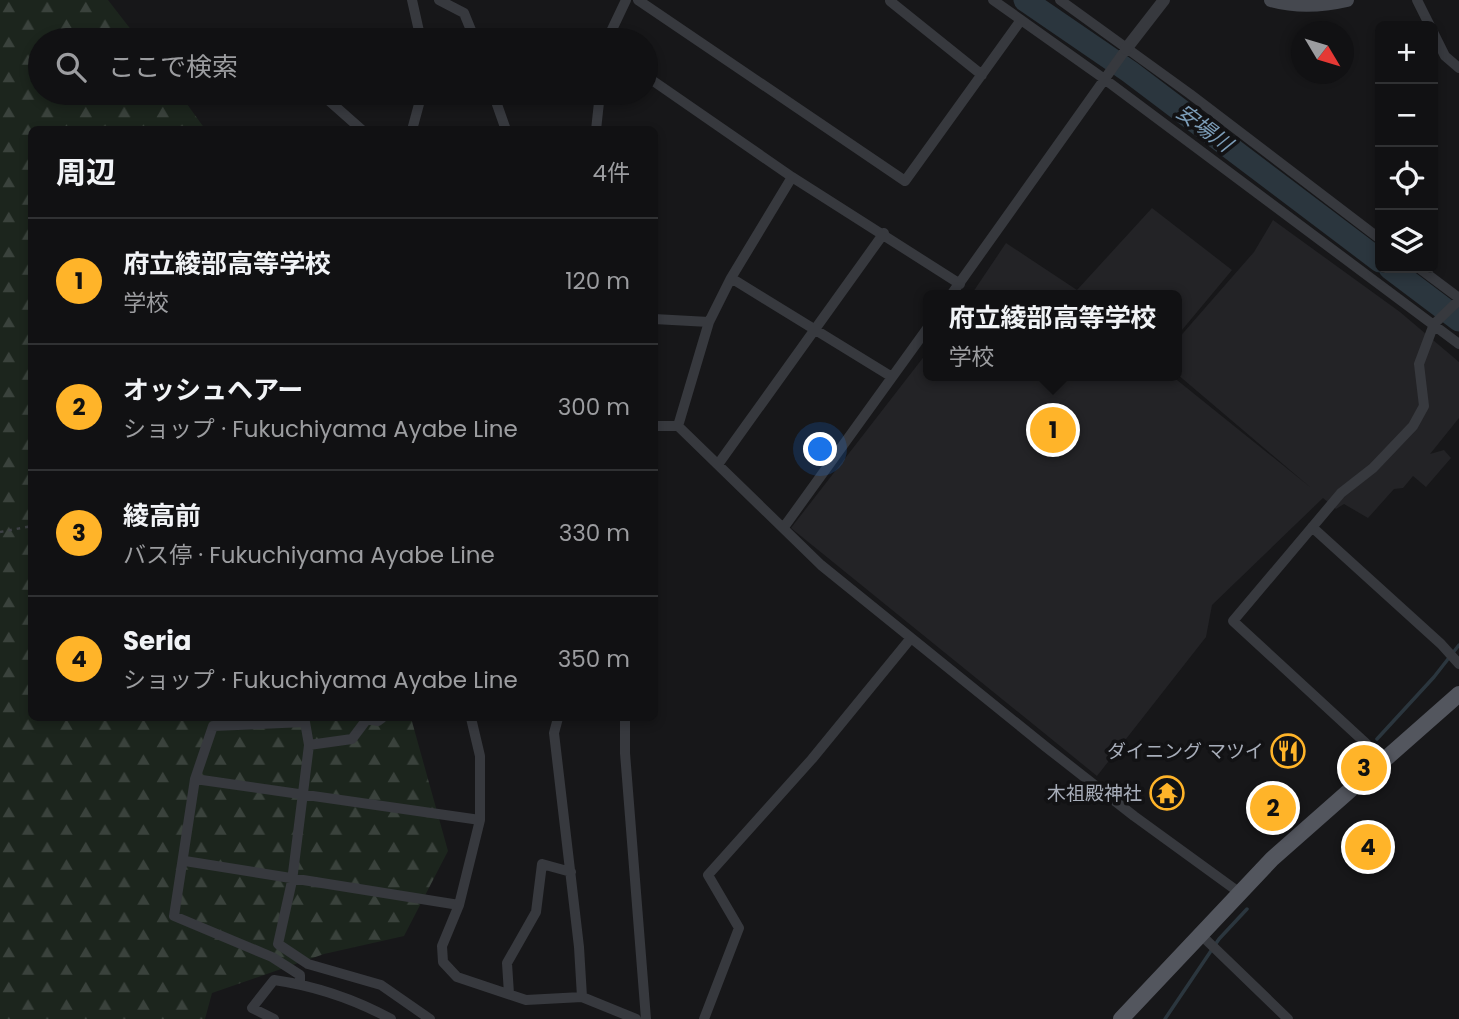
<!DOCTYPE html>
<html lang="ja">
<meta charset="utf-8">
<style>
:root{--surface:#111113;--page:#1a1a1c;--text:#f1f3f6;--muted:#9c9da0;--line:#303133;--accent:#ffb429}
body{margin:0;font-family:Poppins,"Noto Sans JP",sans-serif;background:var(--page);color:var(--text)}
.controls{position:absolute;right:21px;top:21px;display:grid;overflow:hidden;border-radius:10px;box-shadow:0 4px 10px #0003}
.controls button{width:63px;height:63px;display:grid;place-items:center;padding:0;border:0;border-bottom:2px solid var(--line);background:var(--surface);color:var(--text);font:35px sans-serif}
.compass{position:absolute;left:1291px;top:21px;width:63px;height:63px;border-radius:50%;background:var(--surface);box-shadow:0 4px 10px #0003;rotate:128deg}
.you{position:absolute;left:821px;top:450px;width:24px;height:24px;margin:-18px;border:5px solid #fff;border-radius:50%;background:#1a73e8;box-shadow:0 0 0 10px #1a73e833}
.badge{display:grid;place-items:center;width:46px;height:46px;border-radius:50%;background:var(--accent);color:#111;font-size:23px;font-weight:700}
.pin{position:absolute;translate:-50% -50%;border:4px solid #fff;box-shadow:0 2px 7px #0006}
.popup{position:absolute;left:923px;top:290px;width:259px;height:91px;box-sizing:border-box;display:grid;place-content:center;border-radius:10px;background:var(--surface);filter:drop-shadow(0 2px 5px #0005);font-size:23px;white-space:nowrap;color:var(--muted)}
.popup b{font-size:26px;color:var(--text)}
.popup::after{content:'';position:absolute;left:50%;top:100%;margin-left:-14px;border:14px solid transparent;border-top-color:var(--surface)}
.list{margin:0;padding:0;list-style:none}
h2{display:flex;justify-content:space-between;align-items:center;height:91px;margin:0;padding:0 28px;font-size:30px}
h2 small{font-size:23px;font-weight:400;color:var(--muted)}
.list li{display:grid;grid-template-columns:46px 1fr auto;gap:21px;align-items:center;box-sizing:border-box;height:126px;padding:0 28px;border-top:2px solid var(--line)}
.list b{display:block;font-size:26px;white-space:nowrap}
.list p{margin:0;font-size:23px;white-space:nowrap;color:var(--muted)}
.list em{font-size:23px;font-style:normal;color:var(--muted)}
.icon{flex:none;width:38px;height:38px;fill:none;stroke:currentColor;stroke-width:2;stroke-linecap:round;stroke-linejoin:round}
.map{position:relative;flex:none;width:1459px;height:1019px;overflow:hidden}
.search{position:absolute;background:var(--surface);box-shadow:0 4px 10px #0003;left:28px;top:28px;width:630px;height:77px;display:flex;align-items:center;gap:18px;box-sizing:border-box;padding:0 24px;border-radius:38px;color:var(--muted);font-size:26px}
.panel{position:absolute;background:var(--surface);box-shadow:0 4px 10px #0003;left:28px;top:126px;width:630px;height:595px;border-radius:10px}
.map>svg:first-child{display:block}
</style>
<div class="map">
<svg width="1459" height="1019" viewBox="0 0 1459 1019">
<defs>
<pattern id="forest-firs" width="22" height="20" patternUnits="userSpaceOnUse" patternTransform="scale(1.75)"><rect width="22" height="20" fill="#1c251d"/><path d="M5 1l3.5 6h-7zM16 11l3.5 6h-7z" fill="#3a423c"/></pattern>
</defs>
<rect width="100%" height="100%" fill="#171719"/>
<path fill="#232326" d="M 1152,208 L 1232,270 L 1177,336 L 1177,295 L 971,295 L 1006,243 L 1077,290 Z
M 1273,220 L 1400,312 L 1459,362 L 1459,418 L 1430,454 L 1444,450 L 1451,458 L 1426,487 L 1413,476 L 1403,488 L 1394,489 L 1368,518 L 1344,504 L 1336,509 L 1323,498 L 1212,605 L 1206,637 L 1097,776 L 791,528 L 929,350 L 929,376 L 1172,376 L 1310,487 L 1177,374 L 1177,340 L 1254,252 Z"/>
<path fill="url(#forest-firs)" d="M 0,0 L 108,0 L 139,40 L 40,40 L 40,93 L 179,93 L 205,129 L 32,130 L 32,718 L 411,718 L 448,851 L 404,936 L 324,954 L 212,993 L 205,1019 L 0,1019 Z"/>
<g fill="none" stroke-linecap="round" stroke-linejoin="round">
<path stroke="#2b363e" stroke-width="3.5" d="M 1377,739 L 1434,677 L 1459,645
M 1165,1019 L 1219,939 L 1247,909"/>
<path stroke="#2b363e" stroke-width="23" d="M 1025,0 L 1130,72 L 1380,261
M 1390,268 L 1459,320"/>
<path stroke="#3d4045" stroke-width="2.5" stroke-dasharray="3.5 5" stroke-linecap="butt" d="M 0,532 L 32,526"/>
<path stroke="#37393e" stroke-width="10" d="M 412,0 L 421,40
M 439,0 L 464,13 L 475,40
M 638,0 L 905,181 L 1021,20
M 993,0 L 1103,78 L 1459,344
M 1060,0 L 1190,94 L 1380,239
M 1417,0 L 1430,26
M 890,1 L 982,75
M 1433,32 L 1445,56 L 1459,68
M 607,40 L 626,0
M 646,76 L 792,177 L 960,284
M 493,93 L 506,130
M 327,99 L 362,130
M 412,130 L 422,93
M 596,130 L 600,93
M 1419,268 L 1459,298
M 731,278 L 892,377
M 951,295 L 1126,49
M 654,319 L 709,322
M 654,426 L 678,426 L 821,565 L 1046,747 L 1134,816 L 1240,893
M 678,426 L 709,322 L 731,278 L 792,177
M 719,463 L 884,233
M 784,527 L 929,326
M 1312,527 L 1441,644 L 1459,664
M 471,718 L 480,756 L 480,820 L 459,905 L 442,946 L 443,962 L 457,977 L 526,1000 L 582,997 L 636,1019
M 558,718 L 554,733 L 579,947 L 582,997
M 625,718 L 625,753 L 646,1019
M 309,745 L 352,739 L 367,719 L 378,721 L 382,718
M 1384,760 L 1233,621 L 1341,493 L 1373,468 L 1413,426 L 1424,406 L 1419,364 L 1434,324 L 1459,300
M 195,779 L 480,820
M 185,861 L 459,905
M 1199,933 L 1288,1019
M 300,984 L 300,975 L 272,957 L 174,916 L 195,779 L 213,726 L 305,722 L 309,745 L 292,881 L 278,944 L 308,964 L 381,985 L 430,1019
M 509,994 L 507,963 L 536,912 L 542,864 L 571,872
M 274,1019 L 252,1008 L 274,980 C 316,986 354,999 391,1019
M 704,1019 L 739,928 L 708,875 L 812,759 L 911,638"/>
<path stroke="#37393e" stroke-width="12" d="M 1126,49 L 1164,0"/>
<path stroke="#45484f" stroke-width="14" d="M 1271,0 C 1296,7 1321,6 1347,0"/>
<path stroke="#53565e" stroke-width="16" d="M 1121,1019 L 1272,859 L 1459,694"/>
</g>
<defs>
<symbol id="restaurant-ring" viewBox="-11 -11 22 22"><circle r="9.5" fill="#121214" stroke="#ffb429" stroke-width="1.5"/><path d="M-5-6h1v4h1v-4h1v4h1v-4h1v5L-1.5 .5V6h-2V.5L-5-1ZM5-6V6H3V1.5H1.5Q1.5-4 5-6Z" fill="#ffb429"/></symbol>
<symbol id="temple-ring" viewBox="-11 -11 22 22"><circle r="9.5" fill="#121214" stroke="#ffb429" stroke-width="1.5"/><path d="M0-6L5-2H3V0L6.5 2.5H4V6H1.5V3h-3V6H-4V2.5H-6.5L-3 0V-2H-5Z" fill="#ffb429"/></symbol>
</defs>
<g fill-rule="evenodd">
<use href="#restaurant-ring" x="1269" y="732" width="38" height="38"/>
<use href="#temple-ring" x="1148" y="774" width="38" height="38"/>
</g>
<g text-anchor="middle" stroke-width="7" stroke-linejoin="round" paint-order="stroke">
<g font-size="19" fill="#a8aeba" stroke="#121214" text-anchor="end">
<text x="1264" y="758">ダイニング マツイ</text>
<text x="1142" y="800">木祖殿神社</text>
</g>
<g font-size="21" font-style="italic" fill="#7c9db8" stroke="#121214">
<text transform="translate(1204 128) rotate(37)" y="7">安場川</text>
</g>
</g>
</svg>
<div class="controls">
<button>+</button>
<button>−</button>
<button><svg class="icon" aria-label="locate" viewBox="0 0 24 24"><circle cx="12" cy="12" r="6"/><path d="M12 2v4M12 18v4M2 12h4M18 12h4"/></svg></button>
<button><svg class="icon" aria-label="layers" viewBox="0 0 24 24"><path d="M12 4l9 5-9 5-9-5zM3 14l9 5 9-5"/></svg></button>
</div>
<svg class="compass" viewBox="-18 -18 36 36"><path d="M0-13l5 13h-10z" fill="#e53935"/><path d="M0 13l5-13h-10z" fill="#9c9da0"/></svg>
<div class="you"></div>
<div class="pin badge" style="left:1053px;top:430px">1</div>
<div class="popup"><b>府立綾部高等学校</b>学校</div>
<div class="pin badge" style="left:1273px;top:808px">2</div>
<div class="pin badge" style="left:1364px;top:768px">3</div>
<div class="pin badge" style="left:1368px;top:847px">4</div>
<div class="search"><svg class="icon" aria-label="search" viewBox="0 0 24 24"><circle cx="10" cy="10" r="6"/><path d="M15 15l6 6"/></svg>ここで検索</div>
<section class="panel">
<h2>周辺<small>4件</small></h2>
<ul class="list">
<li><span class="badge">1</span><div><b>府立綾部高等学校</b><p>学校</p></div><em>120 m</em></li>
<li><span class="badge">2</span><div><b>オッシュヘアー</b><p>ショップ · Fukuchiyama Ayabe Line</p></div><em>300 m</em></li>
<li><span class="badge">3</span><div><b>綾高前</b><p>バス停 · Fukuchiyama Ayabe Line</p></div><em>330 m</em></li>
<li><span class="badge">4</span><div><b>Seria</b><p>ショップ · Fukuchiyama Ayabe Line</p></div><em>350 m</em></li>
</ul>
</section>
</div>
